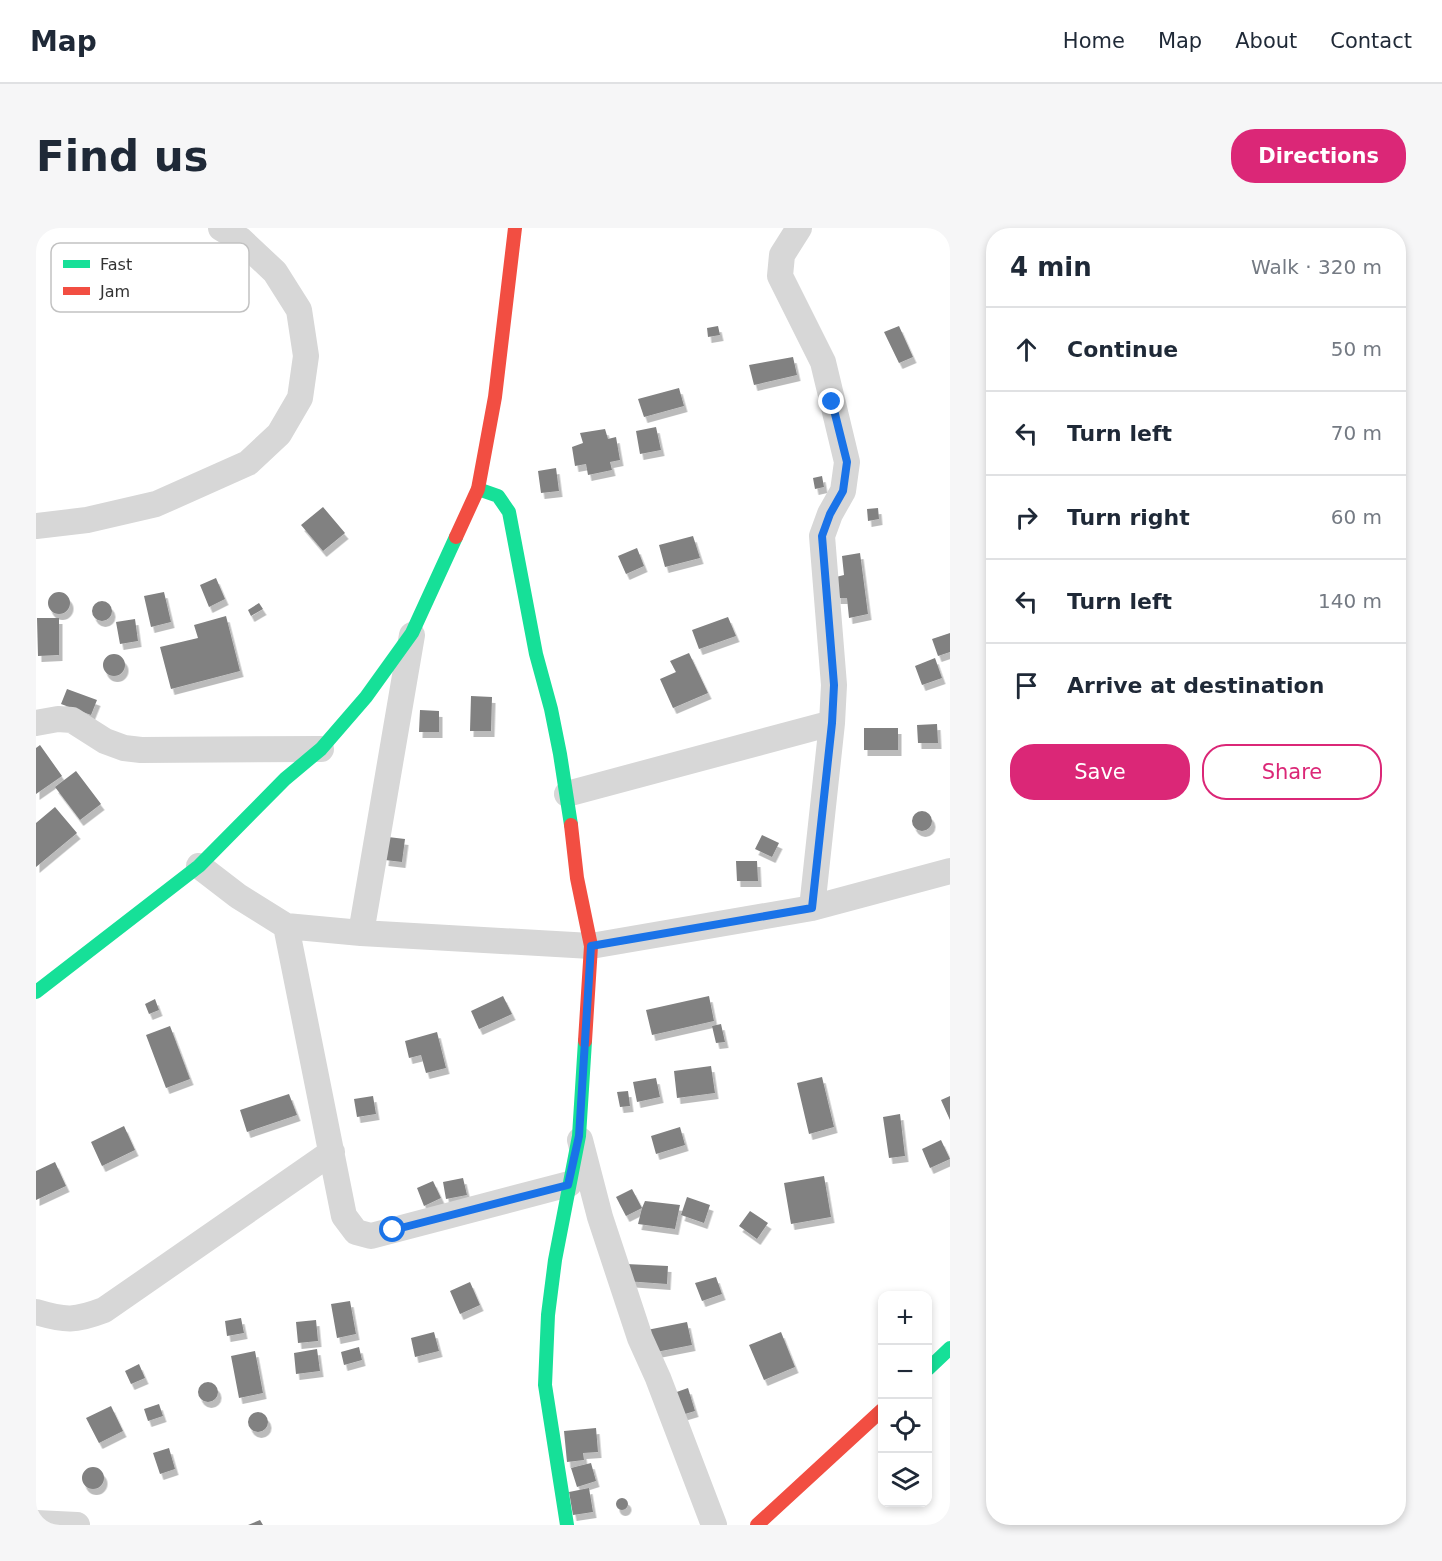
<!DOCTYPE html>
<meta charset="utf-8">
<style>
:root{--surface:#fff;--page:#f6f6f7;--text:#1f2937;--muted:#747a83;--line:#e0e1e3;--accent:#db2777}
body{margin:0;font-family:"DejaVu Sans",sans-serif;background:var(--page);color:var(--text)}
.controls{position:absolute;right:18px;bottom:18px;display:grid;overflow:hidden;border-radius:12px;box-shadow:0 3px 9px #0003}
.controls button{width:54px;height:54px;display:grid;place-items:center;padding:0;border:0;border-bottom:2px solid var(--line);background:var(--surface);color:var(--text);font:30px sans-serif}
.stop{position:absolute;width:18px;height:18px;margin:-14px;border:4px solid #1a73e8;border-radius:50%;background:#fff}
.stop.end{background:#1a73e8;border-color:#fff;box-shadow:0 2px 6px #0008}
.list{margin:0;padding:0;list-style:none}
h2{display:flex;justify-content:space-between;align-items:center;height:78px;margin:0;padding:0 24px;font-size:26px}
h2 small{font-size:20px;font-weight:400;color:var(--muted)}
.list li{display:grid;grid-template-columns:39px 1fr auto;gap:18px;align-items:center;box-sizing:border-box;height:84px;padding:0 24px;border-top:2px solid var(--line)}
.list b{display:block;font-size:22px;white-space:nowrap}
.list em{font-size:20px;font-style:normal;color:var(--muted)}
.actions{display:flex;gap:12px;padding:18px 24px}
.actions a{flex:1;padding:14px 0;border:2px solid var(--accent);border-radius:24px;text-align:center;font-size:21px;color:var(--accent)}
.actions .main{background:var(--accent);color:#fff}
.icon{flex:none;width:33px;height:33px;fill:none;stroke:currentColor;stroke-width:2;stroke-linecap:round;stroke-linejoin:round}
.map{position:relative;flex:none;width:914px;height:1297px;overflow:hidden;border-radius:24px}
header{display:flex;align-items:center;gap:36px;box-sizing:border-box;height:84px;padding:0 30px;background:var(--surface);border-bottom:2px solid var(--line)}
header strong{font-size:28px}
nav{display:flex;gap:33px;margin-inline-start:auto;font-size:21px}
.intro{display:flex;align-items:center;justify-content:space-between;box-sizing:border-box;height:144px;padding:0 36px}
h1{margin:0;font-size:42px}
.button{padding:15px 27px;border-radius:24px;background:var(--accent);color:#fff;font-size:21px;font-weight:700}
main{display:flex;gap:36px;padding:0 36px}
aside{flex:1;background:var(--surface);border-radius:24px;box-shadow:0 3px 9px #0003}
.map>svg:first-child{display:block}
</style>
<header>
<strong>Map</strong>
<nav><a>Home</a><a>Map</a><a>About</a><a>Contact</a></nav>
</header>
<div class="intro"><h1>Find us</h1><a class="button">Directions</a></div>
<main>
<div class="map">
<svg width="914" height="1297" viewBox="0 0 914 1297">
<defs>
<filter id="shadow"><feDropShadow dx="3.5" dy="6" stdDeviation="0" flood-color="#0004"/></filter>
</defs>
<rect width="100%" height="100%" fill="#fff"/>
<path fill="#818181" filter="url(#shadow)" d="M 682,98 L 684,107 L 672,109 L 671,100 Z
M 863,98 L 877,129 L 863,135 L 848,104 Z
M 757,129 L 761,147 L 718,157 L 713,137 Z
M 643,160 L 648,178 L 608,189 L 602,171 Z
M 620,199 L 625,222 L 604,226 L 600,203 Z
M 569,201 L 572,211 L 580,209 L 584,232 L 574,234 L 576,242 L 552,247 L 550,236 L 539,238 L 536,219 L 547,215 L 544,205 Z
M 520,240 L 523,263 L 505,265 L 502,243 Z
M 786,248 L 788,259 L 779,261 L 777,250 Z
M 287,279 L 309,305 L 287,323 L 265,297 Z
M 842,280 L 843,291 L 832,293 L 831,281 Z
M 657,308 L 664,330 L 629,339 L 623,317 Z
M 601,320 L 608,338 L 590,346 L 582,328 Z
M 824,325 L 832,386 L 813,390 L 811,370 L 801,370 L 800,349 L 808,347 L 806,328 Z
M 180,350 L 189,371 L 173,379 L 164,357 Z
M12 375a11 11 0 1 1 22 0a11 11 0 1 1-22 0Z
M 128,364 L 135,394 L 115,399 L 108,368 Z
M56 383a10 10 0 1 1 20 0a10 10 0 1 1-20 0Z
M 223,375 L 227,381 L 215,388 L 212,382 Z
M 190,388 L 204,443 L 135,461 L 124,419 L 162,410 L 158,397 Z
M 692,389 L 700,408 L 663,421 L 656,402 Z
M 1,390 L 23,390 L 23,427 L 2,428 Z
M 99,391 L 102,413 L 84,416 L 80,394 Z
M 914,405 L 914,424 L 902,428 L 896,411 Z
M 653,425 L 672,465 L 637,480 L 624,451 L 640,444 L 634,433 Z
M67 437a11 11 0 1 1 22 0a11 11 0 1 1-22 0Z
M 899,430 L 906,450 L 886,457 L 879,438 Z
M 31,461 L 61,472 L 55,487 L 25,476 Z
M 435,468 L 456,469 L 455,503 L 434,503 Z
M 384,482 L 403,483 L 403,504 L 383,504 Z
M 901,496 L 902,515 L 882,515 L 881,497 Z
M 828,500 L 862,500 L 862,522 L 828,522 Z
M 4,517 L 26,548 L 0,566 L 0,520 Z
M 40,543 L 65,576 L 44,592 L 19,559 Z
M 19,579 L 41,605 L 0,639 L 0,595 Z
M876 593a10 10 0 1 1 20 0a10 10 0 1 1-20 0Z
M 726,607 L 743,615 L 736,629 L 719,621 Z
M 352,609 L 369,611 L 366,634 L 349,632 Z
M 700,633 L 721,633 L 722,653 L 701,653 Z
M 467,768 L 476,786 L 443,801 L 435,783 Z
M 673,768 L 678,793 L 616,807 L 610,782 Z
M 119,771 L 123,782 L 113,786 L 109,776 Z
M 685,796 L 689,814 L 680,815 L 676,798 Z
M 134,798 L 154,851 L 130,860 L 110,807 Z
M 401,804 L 410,840 L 390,845 L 385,827 L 373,830 L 369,813 Z
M 675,838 L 679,865 L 641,870 L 638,843 Z
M 786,849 L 798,899 L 773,906 L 761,855 Z
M 620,850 L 624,869 L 601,874 L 597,854 Z
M 592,863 L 594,878 L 584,879 L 581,864 Z
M 253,866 L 261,887 L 211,904 L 204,882 Z
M 337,868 L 340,886 L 321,889 L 318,871 Z
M 914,868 L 914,892 L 905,872 Z
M 864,886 L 869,928 L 853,930 L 847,889 Z
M 88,898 L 99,922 L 66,938 L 55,914 Z
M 644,899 L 649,917 L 620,926 L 615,908 Z
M 905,912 L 914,931 L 894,940 L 886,921 Z
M 19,934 L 30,958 L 0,972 L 0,943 Z
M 788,948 L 795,989 L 755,996 L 748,955 Z
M 427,950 L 431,967 L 410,971 L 407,954 Z
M 397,953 L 405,970 L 388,978 L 381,960 Z
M 596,961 L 606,980 L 609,973 L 644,977 L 639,1001 L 602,996 L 606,980 L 590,988 L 580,969 Z
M 651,969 L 674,977 L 668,995 L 645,987 Z
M 714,983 L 732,995 L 721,1011 L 703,998 Z
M 590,1036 L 632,1038 L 631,1056 L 589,1053 Z
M 680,1049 L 686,1066 L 666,1073 L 659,1055 Z
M 434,1054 L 444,1077 L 424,1086 L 414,1063 Z
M 314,1073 L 320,1106 L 301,1110 L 295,1076 Z
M 205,1090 L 208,1105 L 191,1108 L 189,1093 Z
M 280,1092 L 282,1113 L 262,1115 L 260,1094 Z
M 651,1094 L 656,1117 L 615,1125 L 611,1102 Z
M 398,1104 L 403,1123 L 379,1129 L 375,1110 Z
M 745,1104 L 759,1139 L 728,1152 L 713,1117 Z
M 323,1119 L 326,1132 L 308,1137 L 305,1124 Z
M 281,1121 L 284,1143 L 260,1146 L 258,1125 Z
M 219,1123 L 227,1165 L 203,1170 L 195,1128 Z
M 103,1136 L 109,1150 L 95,1156 L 89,1143 Z
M162 1164a10 10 0 1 1 20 0a10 10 0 1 1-20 0Z
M 652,1160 L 659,1183 L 642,1188 L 635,1166 Z
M 123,1176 L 127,1188 L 112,1193 L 108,1181 Z
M 75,1178 L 87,1203 L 63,1215 L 50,1190 Z
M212 1194a10 10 0 1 1 20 0a10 10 0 1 1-20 0Z
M 560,1200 L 562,1224 L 547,1225 L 548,1232 L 531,1234 L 528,1203 Z
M 133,1220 L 139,1241 L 124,1246 L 117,1225 Z
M 555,1235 L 560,1253 L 541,1259 L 535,1240 Z
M46 1250a11 11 0 1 1 22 0a11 11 0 1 1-22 0Z
M 553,1260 L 557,1284 L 537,1287 L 533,1264 Z
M580 1276a6 6 0 1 1 12 0a6 6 0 1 1-12 0Z
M 224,1292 L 227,1297 L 212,1297 Z"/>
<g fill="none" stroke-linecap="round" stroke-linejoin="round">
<path stroke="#d7d7d7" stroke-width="26" d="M 763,0 L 746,27 L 744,48 L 787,134 L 811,234 L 807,263 L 794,286 L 786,308 L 798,457 L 796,495 L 776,680
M 0,298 L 51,292 L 120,276 L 212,235 L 243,206 L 264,170 L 270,128 L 263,82 L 239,44 L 205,12 L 185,0
M 376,407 L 325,705 L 555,718 L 776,680 L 914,643
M 0,495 L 22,491 L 36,492 L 69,513 L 88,520 L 105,522 L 285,521
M 531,566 L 796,495
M 163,638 L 202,668 L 250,698 L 325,705
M 250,698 L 308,988 L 320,1004 L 335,1008 L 533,956
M 544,912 L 564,989 L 604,1110 L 622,1150 L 678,1297
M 0,1084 C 30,1093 39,1093 68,1082 L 296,924
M 0,1295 L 41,1297"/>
<path stroke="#16e098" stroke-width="14" d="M 442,261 L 462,268 L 473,284 L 500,426 L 515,481 L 524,526 L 535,597
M 0,764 L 163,638 L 249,551 L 285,521 L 330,469 L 376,405 L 420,309
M 892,1141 L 914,1120
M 531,1297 L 509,1157 L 512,1087 L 519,1032 L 543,908 L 549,813"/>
<path stroke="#f24e42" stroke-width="14" d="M 420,309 L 442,261 L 459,169 L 479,0
M 535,597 L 541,650 L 555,718 L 549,813
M 721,1297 L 846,1182"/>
</g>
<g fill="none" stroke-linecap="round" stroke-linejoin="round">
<path stroke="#1a73e8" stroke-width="8" d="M 357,1002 L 532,957 L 543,908 L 555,718 L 776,680 L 796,495 L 798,457 L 786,308 L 794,286 L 807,263 L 811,234 L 796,174"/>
</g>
<rect x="15" y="15" width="198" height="69" rx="9" fill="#fff" stroke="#c2c2c2" stroke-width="1.5"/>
<rect x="27" y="32" width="27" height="8" fill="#16e098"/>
<rect x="27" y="59" width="27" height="8" fill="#f24e42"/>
<g font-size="16" fill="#333">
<text x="64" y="42">Fast</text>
<text x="64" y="69">Jam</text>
</g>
</svg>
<div class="controls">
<button>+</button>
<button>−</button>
<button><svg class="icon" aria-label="locate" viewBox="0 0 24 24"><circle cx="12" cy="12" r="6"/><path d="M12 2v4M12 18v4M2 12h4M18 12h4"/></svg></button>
<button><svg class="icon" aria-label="layers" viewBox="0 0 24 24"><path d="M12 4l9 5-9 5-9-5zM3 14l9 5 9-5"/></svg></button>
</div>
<div class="stop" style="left:357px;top:1002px"></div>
<div class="stop end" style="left:796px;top:174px"></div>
</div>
<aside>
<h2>4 min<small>Walk · 320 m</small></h2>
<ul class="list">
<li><svg class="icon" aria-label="ahead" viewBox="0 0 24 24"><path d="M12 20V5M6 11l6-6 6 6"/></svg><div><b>Continue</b></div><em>50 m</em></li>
<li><svg class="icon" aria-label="left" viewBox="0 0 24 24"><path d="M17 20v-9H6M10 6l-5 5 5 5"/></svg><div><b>Turn left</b></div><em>70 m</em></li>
<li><svg class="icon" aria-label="right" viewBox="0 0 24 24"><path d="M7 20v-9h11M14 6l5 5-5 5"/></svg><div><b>Turn right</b></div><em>60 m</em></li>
<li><svg class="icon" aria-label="left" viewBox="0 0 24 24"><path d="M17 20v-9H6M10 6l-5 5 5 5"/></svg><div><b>Turn left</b></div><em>140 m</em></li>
<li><svg class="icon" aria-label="arrive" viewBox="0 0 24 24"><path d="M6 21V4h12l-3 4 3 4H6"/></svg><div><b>Arrive at destination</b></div></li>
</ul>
<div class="actions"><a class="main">Save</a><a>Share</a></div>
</aside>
</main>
